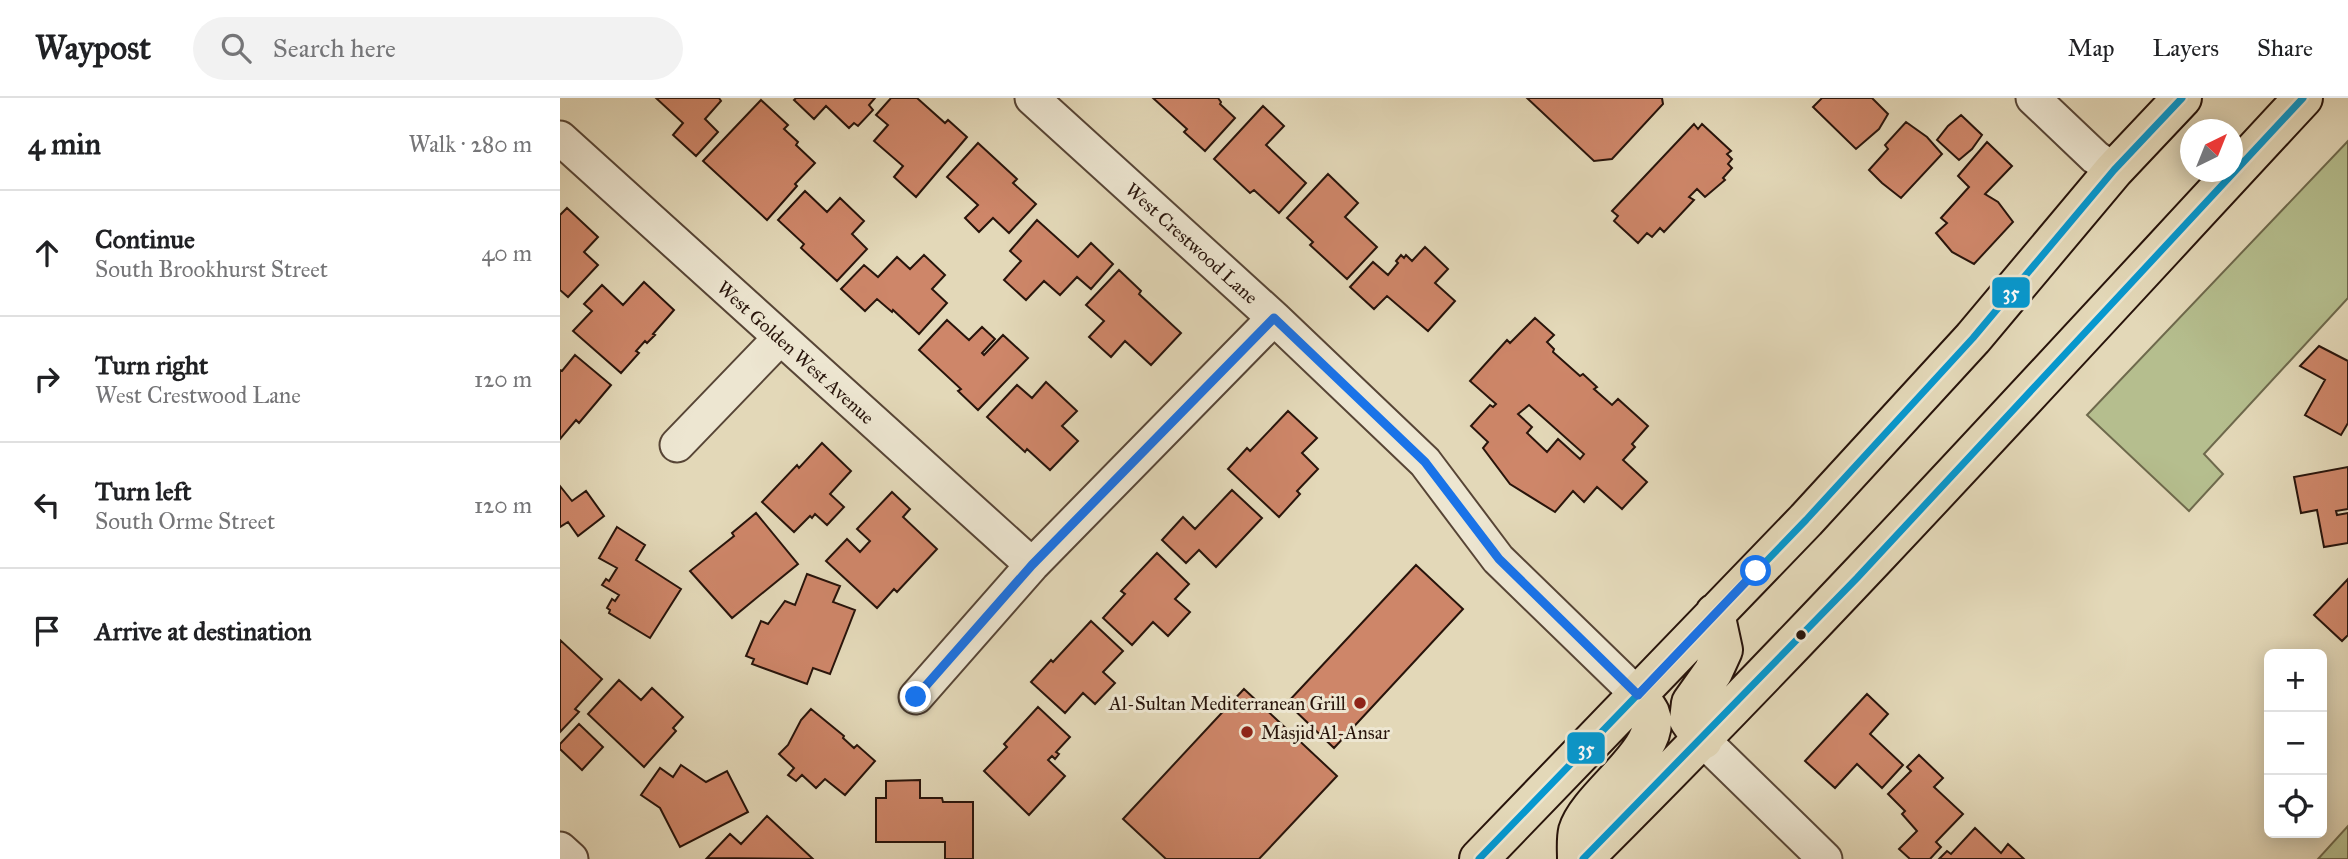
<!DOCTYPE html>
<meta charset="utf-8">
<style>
:root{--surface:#fff;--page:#f2f2f2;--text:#202124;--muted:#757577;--line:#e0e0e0}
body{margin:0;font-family:"IM FELL Great Primer",serif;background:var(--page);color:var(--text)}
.controls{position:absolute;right:21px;bottom:21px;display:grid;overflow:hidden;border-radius:10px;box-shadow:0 4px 18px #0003}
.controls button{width:63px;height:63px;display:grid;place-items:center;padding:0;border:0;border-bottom:2px solid var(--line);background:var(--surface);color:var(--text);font:35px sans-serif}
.compass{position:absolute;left:1620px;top:21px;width:63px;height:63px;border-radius:50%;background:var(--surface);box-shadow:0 4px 18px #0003;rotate:43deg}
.stop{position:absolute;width:21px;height:21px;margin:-16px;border:5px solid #1a73e8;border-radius:50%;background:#fff}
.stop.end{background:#1a73e8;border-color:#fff;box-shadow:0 2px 7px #0008}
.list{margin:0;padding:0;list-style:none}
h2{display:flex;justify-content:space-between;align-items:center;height:91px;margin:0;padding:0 28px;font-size:30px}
h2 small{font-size:23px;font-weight:400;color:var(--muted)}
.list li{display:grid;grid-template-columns:46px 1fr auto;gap:21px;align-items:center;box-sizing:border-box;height:126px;padding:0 28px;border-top:2px solid var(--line)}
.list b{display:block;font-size:26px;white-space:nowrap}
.list p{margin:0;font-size:23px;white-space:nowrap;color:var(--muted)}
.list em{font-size:23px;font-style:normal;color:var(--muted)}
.icon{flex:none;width:38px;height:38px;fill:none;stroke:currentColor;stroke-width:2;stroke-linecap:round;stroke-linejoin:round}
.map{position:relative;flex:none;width:1788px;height:761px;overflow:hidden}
header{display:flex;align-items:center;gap:42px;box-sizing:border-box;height:98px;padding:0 35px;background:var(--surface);border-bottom:2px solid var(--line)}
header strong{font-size:33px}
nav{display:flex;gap:38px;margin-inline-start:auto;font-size:24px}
.search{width:490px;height:63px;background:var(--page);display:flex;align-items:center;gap:18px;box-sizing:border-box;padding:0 24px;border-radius:38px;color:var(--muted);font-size:26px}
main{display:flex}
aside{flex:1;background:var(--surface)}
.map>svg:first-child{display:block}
</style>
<header>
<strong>Waypost</strong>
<div class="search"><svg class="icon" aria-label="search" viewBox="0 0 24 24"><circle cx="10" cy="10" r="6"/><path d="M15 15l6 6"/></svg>Search here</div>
<nav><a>Map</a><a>Layers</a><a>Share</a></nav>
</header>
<main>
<aside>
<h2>4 min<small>Walk · 280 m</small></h2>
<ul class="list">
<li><svg class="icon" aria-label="ahead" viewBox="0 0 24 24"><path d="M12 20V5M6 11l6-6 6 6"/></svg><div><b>Continue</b><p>South Brookhurst Street</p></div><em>40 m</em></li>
<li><svg class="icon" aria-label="right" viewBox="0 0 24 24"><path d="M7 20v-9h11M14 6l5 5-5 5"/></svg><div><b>Turn right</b><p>West Crestwood Lane</p></div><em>120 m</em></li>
<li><svg class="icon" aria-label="left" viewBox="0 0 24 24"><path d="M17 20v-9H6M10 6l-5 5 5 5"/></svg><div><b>Turn left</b><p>South Orme Street</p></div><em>120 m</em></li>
<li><svg class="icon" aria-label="arrive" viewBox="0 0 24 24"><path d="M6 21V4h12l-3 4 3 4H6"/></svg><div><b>Arrive at destination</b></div></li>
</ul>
</aside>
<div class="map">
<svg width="1788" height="761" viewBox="0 0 1788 761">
<rect width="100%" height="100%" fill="#e3d8b8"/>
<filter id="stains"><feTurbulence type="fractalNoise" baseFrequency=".00286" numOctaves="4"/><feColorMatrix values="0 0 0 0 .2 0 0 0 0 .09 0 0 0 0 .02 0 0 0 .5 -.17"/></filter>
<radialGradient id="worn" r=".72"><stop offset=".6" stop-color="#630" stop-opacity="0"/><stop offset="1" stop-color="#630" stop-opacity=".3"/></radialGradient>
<path fill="#b5be8e" stroke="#6e694c" stroke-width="2" d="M 1788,43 L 1788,200 L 1644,356 L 1663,376 L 1629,413 L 1527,317 Z
M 1788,728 L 1788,761 L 1758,761 Z"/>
<path fill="#ce8669" stroke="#28140b" stroke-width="2" fill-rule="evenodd" d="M 96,0 L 159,0 L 161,3 L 145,21 L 158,34 L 136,58 L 113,37 L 123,25 Z
M 236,0 L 315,0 L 309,7 L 313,12 L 298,28 L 294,25 L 289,30 L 266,8 L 254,21 L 234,2 Z
M 331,0 L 357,0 L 385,25 L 388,22 L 407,39 L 356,99 L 334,79 L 343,68 L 314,43 L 328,27 L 316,17 Z
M 593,0 L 658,0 L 661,4 L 660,6 L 675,20 L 645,53 L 624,34 L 627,31 Z
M 967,0 L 1102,0 L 1103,6 L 1052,61 L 1034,63 Z
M 1262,0 L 1312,0 L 1328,16 L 1319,31 L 1296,51 L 1253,9 Z
M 201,2 L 228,27 L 224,31 L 238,44 L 236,47 L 255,65 L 235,86 L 237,88 L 207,122 L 143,63 Z
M 703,8 L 724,28 L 706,47 L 746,85 L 719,115 L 694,92 L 690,95 L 654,61 Z
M 1401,17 L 1422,37 L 1412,51 L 1399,62 L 1377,42 L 1388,28 Z
M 1346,24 L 1367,39 L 1382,56 L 1341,100 L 1322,85 L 1309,72 L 1328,51 L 1325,47 Z
M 1134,26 L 1138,31 L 1142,26 L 1171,53 L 1167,56 L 1172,61 L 1168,66 L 1172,70 L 1163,80 L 1165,82 L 1145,99 L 1137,91 L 1129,99 L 1134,102 L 1104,134 L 1100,130 L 1092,139 L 1087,135 L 1078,145 L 1054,123 L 1058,118 L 1052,113 Z
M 1427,44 L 1452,68 L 1425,96 L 1438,104 L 1453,124 L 1414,166 L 1392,154 L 1376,135 L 1387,125 L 1381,120 L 1409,89 L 1398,78 Z
M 418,45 L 457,81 L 453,85 L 476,106 L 449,135 L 433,120 L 419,134 L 405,120 L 418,107 L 387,79 Z
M 768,76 L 798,105 L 785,119 L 817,149 L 787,181 L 750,147 L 753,144 L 727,120 Z
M 245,93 L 267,114 L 280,100 L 304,123 L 292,136 L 307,151 L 277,183 L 241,150 L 244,146 L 218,122 Z
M 7,110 L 38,139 L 24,154 L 38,167 L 8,199 L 0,192 L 0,117 Z
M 477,122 L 518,159 L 531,145 L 553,166 L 531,191 L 517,179 L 500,197 L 484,183 L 466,202 L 444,182 L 461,163 L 450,153 Z
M 865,149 L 888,171 L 875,185 L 895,203 L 868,233 L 827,198 L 814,211 L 790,189 L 813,164 L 828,177 L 838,165 L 836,163 L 841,157 L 844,160 L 846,157 L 852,163 Z
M 364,157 L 385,177 L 372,191 L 387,205 L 359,236 L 333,212 L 332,214 L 317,201 L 305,213 L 281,191 L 304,167 L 318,179 L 337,159 L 350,171 Z
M 559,172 L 581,193 L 579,196 L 621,235 L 591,267 L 565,243 L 551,259 L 529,239 L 544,223 L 526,207 Z
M 84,184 L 114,212 L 93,236 L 95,237 L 87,245 L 85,243 L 76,253 L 79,255 L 61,275 L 13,233 L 32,213 L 24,206 L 42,187 L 63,207 Z
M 975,220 L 994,237 L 987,244 L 994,251 L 993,254 L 1020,278 L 1023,276 L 1037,289 L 1034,291 L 1052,307 L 1058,301 L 1088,328 L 1072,346 L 1075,349 L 1063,362 L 1087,384 L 1062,411 L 1037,389 L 1024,404 L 1013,393 L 995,414 L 950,386 L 923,350 L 928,344 L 911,328 L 930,307 L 933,309 L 936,306 L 910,283 L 947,242 L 950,245 ZM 969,307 L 1024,356 L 1020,361 L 998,341 L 987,354 L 967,335 L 972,329 L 958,316 Z
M 387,222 L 409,242 L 422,229 L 435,241 L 422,255 L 424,257 L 443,237 L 468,260 L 418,312 L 398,293 L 401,291 L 359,252 Z
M 1759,248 L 1788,263 L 1788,325 L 1781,337 L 1745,317 L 1765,282 L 1740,268 Z
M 15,257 L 51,287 L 19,325 L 16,322 L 0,341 L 0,272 L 2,273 Z
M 486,284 L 517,313 L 502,328 L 518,343 L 490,372 L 467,351 L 465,354 L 427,319 L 457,287 L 472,300 Z
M 728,313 L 757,340 L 742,355 L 758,371 L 737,393 L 740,396 L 719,419 L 668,371 L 687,350 L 690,353 Z
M 262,345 L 291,373 L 270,396 L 284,409 L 267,427 L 255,416 L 252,420 L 250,418 L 234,434 L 202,404 L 237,367 L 239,370 Z
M 1788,369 L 1788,411 L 1776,413 L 1777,417 L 1788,415 L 1788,445 L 1764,449 L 1757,412 L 1741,415 L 1734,379 Z
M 0,388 L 12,403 L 26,393 L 44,418 L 18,438 L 8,424 L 0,429 Z
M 672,392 L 702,420 L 656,469 L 639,452 L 626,465 L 602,442 L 623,419 L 635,431 Z
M 332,394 L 350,411 L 343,419 L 377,451 L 337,494 L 334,491 L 317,510 L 266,463 L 287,441 L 300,454 L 310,443 L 297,431 Z
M 196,415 L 238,466 L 172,520 L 130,473 L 174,438 L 172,435 Z
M 57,429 L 85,447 L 76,462 L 121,491 L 90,540 L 49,515 L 50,512 L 47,510 L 52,501 L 55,503 L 59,497 L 42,487 L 46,481 L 49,483 L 57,470 L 39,460 Z
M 597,455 L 629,486 L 615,501 L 630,514 L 608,538 L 593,524 L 572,547 L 543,520 L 565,496 L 561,493 Z
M 856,467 L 903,511 L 774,650 L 727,605 Z
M 247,476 L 280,488 L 273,504 L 295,512 L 270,576 L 253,570 L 247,586 L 192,566 L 194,561 L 186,558 L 201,523 L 208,526 L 225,503 L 235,507 Z
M 1788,481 L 1788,537 L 1782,543 L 1754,517 Z
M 531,523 L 563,553 L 543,574 L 555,585 L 535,606 L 523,595 L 505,615 L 471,584 L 491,562 L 493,564 Z
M 0,542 L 42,581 L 15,611 L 19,614 L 0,634 Z
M 59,582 L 81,602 L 92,590 L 123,619 L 113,630 L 116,633 L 84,669 L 28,616 Z
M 684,591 L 777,678 L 699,761 L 606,761 L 563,721 Z
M 1307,596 L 1328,616 L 1310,636 L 1343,667 L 1322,690 L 1297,666 L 1275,690 L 1245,663 Z
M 478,609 L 510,639 L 496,654 L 499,656 L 495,661 L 492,658 L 488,662 L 505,678 L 469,717 L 424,673 L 447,649 L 444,646 Z
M 251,611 L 284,638 L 283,640 L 294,650 L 297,647 L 315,663 L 285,697 L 265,681 L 256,690 L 242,677 L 236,683 L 228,677 L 234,670 L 219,656 L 228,647 L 241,622 Z
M 19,626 L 43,649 L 22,672 L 0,651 L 0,646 Z
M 1359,657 L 1383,680 L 1374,689 L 1403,716 L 1376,744 L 1381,749 L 1370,761 L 1350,761 L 1339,751 L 1357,733 L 1342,716 L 1345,713 L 1328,696 L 1351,673 L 1347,669 Z
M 121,667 L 146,684 L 167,673 L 188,714 L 120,749 L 100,710 L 81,697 L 100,670 L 113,679 Z
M 360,682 L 360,700 L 382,700 L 383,704 L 413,704 L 413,761 L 385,761 L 385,744 L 316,744 L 316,700 L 326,700 L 326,683 Z
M 207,718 L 253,761 L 147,760 L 170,736 L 181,746 Z
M 1415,730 L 1441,755 L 1448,746 L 1464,761 L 1379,761 L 1387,753 L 1391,756 Z"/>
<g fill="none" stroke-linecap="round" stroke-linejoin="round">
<defs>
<path id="minor" d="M 472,0 L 714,220 L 865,364 L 938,461 L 1078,597
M 1473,0 L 1535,59 L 1554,72
M 0,40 L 472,467
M 117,347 L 220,240
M 356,599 L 472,467 L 714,220
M 1143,642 L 1265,761
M 0,751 L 11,761"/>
<path id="primary" d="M 1143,642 L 1129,622 L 1131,605 L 1153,574 L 1163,552 L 1155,515
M 919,761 L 1246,422 L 1413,240 L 1554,72 L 1622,0
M 1017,761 C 1017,753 1016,741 1018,733 C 1028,698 1105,651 1090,615 C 1087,609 1081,602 1078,597
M 1023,761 C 1270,515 1505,256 1743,0"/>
</defs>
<use href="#minor" stroke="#574536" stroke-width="37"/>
<use href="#primary" stroke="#28140b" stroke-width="42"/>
<use href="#minor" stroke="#ede6d1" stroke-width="33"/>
<use href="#primary" stroke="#e3d8b8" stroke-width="38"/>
<defs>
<path id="bus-1" d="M 919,761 L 1246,422 L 1413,240 L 1554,72 L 1622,0
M 1023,761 L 1297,480 L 1743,0"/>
</defs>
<use href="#bus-1" stroke="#ede6d1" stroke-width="12"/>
<use href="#bus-1" stroke="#0698cf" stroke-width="7"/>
</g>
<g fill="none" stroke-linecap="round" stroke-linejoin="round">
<path stroke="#1a73e8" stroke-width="9" d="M 356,599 L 472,467 L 714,220 L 865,364 L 939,461 L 1078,597 L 1196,473"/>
</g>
<circle fill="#28140b" stroke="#ede6d1" stroke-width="2.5" cx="1241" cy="537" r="6"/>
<g fill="#8f2418" stroke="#ede6d1" stroke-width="2.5">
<circle cx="800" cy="605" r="7"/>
<circle cx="687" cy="634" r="7"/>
</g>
<g text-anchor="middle" stroke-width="6" stroke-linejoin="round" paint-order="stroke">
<g font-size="19" fill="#28140b" stroke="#ede6d1">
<text transform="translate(632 145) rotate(42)" y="7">West Crestwood Lane</text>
<text transform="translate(236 254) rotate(42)" y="7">West Golden West Avenue</text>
</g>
<g font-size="19" fill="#28140b" stroke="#ede6d1" text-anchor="end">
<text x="786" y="612">Al-Sultan Mediterranean Grill</text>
<text x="701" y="641" text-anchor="start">Masjid Al-Ansar</text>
</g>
</g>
<g stroke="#ede6d1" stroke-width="2.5">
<rect x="1431" y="178" width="40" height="33" rx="7" fill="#0698cf"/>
<rect x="1006" y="633" width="40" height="34" rx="7" fill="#0698cf"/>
</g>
<g font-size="19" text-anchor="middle" font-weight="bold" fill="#fff">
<text x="1451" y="201">35</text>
<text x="1026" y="657">35</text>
</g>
<rect width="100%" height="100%" filter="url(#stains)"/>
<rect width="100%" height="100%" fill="url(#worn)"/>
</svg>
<div class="controls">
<button>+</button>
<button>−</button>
<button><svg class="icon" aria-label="locate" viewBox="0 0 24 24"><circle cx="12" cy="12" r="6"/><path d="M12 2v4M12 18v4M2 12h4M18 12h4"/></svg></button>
</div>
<svg class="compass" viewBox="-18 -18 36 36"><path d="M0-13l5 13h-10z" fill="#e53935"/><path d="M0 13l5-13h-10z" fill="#757577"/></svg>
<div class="stop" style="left:1196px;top:473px"></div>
<div class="stop end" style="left:356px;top:599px"></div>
</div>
</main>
